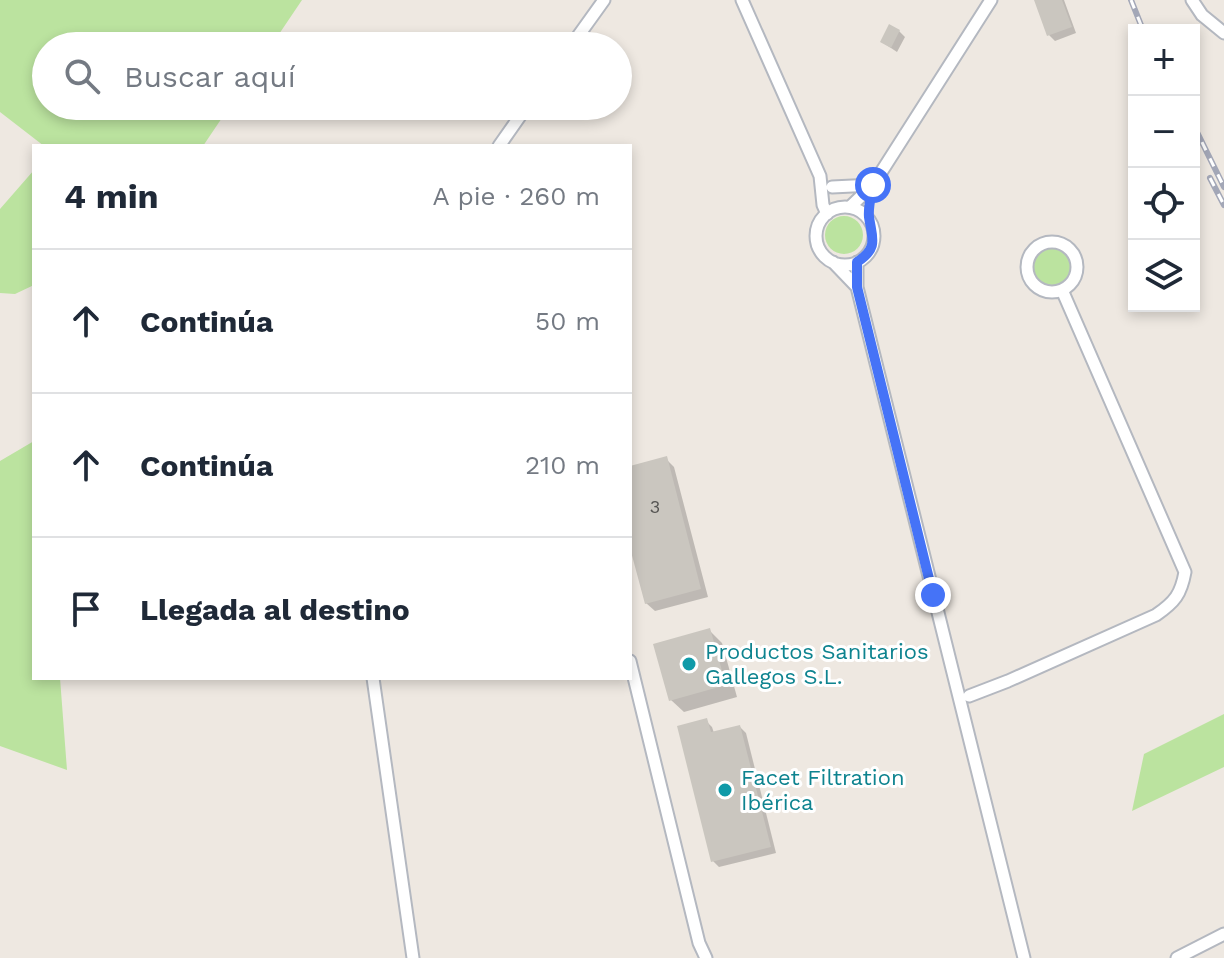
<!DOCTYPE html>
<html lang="es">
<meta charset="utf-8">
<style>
:root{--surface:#fff;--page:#f6f6f7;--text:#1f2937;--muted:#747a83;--line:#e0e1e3}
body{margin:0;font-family:"Work Sans",sans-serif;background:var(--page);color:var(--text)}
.controls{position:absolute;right:24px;top:24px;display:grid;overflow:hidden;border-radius:0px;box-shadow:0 4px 12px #0003}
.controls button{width:72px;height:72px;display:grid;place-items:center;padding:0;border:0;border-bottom:2px solid var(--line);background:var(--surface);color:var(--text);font:40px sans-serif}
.stop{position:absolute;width:24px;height:24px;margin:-18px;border:6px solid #4573f7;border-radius:50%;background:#fff}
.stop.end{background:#4573f7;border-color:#fff;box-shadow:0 2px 8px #0008}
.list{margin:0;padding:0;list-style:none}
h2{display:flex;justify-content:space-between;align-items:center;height:104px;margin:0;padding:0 32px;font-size:34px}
h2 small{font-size:26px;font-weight:400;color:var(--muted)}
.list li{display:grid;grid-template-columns:52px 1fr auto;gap:24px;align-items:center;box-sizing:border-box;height:144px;padding:0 32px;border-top:2px solid var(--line)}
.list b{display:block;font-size:30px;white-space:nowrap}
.list em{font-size:26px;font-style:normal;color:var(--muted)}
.icon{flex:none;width:44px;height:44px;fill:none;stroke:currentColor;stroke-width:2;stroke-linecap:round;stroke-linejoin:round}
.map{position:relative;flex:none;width:1224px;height:958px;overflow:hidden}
.search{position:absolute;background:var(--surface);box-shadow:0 4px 12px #0003;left:32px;top:32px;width:600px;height:88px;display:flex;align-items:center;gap:20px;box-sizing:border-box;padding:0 28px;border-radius:44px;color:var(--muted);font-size:30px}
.panel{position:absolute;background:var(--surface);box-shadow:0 4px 12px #0003;left:32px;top:144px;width:600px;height:536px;border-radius:0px}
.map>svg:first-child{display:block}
</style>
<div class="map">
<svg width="1224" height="958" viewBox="0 0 1224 958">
<rect width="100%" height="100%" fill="#eee8e1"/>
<path fill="#bbe39f" d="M 0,0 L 302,0 L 271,46 L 46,46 L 46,106 L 230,106 L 203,146 L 44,146 L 0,112 Z
M 34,170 L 34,285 L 15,294 L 0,293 L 0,209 Z
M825 235a19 19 0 1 1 38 0a19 19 0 1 1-38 0Z
M1033 267a19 19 0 1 1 38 0a19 19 0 1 1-38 0Z
M 34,441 L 34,678 L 60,678 L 67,770 L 0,746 L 0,461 Z
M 1224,714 L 1224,767 L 1132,811 L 1144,754 Z"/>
<path fill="#0003" d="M 1036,0 L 1064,0 L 1076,33 L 1055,41 L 1049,35 Z
M 899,31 L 905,37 L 897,52 L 882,42 Z
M 666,459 L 674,467 L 708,597 L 655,611 L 646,603 L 630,540 L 630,468 Z
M 709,630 L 722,643 L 737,697 L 684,712 L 671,700 Z
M 706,721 L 712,727 L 714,733 L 740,727 L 746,733 L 776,853 L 719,867 L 713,861 Z"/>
<path fill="#cac6bf" d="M 1034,0 L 1062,0 L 1072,27 L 1047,36 Z
M 889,24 L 900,30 L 891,48 L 880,42 Z
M 667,456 L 701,589 L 645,604 L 630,548 L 630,466 Z
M 710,628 L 726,685 L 669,701 L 653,644 Z
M 707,718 L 711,732 L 740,725 L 771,847 L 711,862 L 677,726 Z"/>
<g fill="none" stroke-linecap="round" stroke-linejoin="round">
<defs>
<path id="street" d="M 742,0 L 820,176 L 823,205 L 827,214
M 1192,0 L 1202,15 L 1224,33
M 571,46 L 604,0
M 499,146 L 527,106
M 832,187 L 873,185
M 850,207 L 873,185 L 991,0
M816 236a29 29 0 1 1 58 0a29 29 0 1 1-58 0Z
M1027 267a25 25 0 1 1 50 0a25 25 0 1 1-50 0Z
M 833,262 L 857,287
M 857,262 L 857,287 L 1024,958
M 630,661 L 699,943 L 706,958
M 373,678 L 413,958
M 969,696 L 1008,681 L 1156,615 C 1175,602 1181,594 1185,572 L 1062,290
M 1177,958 L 1224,934"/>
</defs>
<use href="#street" stroke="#b4b8c0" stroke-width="15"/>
<use href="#street" stroke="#fff" stroke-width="11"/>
<defs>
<path id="rail" d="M 1131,0 L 1143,30
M 1194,126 L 1224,187
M 1210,178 L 1224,205"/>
</defs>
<use href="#rail" stroke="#a3a7b7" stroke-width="6"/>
<use href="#rail" stroke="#fff" stroke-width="3" stroke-dasharray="9" stroke-linecap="butt"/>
</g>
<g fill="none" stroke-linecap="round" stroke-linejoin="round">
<path stroke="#4573f7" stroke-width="10" d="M 873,185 C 871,196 868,207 869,217 C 872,238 879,248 857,262 L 857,287 L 933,595"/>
</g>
<g fill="#0f9aa8" stroke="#fff" stroke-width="3">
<circle cx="689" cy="664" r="8"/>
<circle cx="725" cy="790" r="8"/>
</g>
<g text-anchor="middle" stroke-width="6" stroke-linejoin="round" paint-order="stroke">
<g font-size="18" fill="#555452">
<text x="655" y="513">3</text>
</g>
<g font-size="22" fill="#0d838f" stroke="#fff" text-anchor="start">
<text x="705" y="659">Productos Sanitarios<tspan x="705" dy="25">Gallegos S.L.</tspan></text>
<text x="741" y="785">Facet Filtration<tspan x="741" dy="25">Ibérica</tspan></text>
</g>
</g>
</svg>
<div class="controls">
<button>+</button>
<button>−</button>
<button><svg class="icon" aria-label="locate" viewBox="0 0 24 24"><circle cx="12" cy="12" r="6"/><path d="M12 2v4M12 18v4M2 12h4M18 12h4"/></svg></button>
<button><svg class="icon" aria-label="layers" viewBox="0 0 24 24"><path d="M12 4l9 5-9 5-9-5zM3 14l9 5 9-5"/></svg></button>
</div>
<div class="stop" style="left:873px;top:185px"></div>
<div class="stop end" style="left:933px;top:595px"></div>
<div class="search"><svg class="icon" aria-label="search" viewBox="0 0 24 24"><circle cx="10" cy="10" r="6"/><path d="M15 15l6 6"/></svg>Buscar aquí</div>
<section class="panel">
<h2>4 min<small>A pie · 260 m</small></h2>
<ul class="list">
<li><svg class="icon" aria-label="ahead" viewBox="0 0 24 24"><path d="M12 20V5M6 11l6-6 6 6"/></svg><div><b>Continúa</b></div><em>50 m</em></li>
<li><svg class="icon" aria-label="ahead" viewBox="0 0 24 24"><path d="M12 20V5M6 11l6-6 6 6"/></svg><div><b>Continúa</b></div><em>210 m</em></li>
<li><svg class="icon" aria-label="arrive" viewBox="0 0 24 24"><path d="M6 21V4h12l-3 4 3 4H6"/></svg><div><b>Llegada al destino</b></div></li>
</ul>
</section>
</div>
